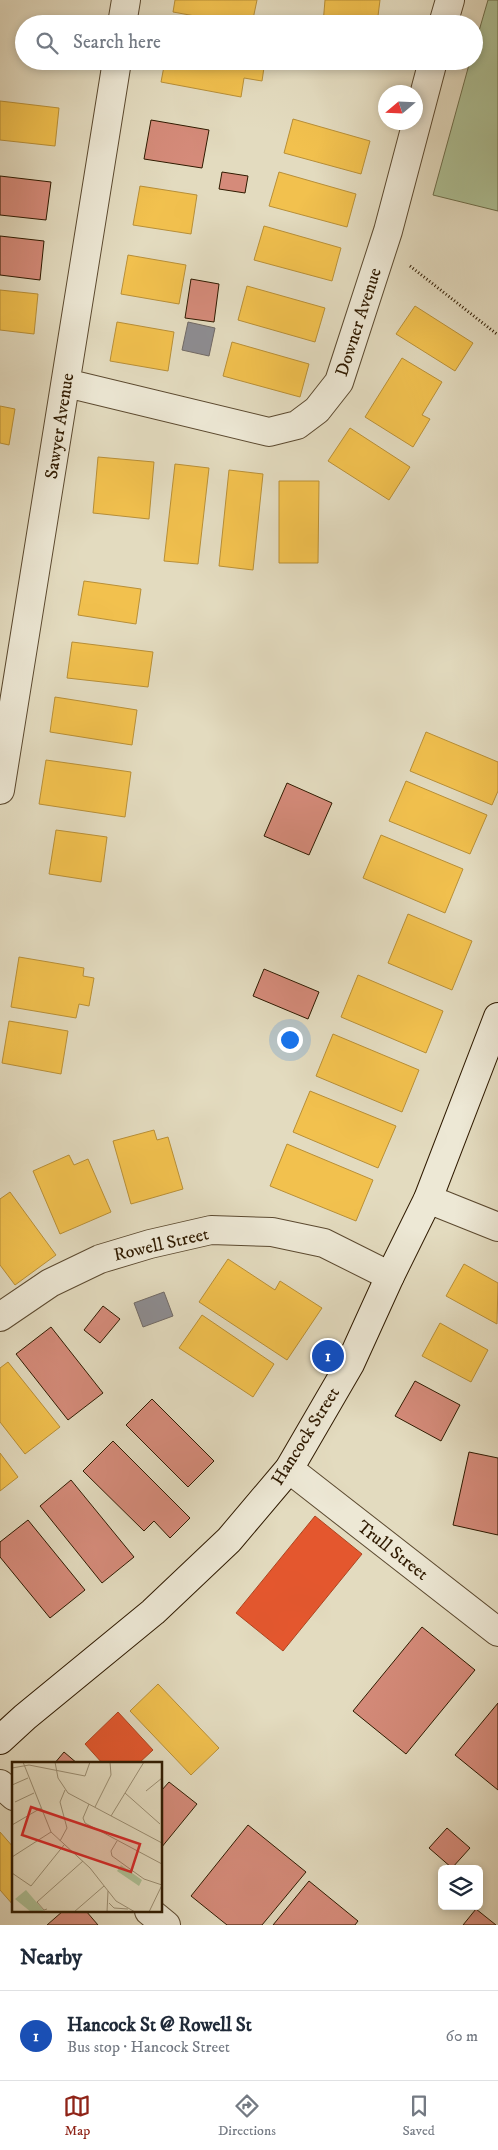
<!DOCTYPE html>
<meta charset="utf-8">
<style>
:root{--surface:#fff;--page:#f2f2f3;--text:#1f2937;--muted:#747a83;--line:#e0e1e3;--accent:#8f2418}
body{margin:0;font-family:"IM FELL DW Pica",serif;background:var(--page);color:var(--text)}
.controls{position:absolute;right:15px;bottom:15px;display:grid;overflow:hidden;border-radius:8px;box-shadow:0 2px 8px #0003}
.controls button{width:45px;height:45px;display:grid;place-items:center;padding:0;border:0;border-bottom:1px solid var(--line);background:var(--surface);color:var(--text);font:25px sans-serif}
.compass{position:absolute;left:378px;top:85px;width:45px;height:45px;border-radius:50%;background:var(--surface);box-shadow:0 2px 8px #0003;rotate:251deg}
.you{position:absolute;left:289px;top:1039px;width:18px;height:18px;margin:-12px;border:4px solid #fff;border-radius:50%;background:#1a73e8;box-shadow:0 0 0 8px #1a73e833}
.badge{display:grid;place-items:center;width:32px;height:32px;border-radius:50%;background:var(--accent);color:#fff;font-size:16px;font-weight:700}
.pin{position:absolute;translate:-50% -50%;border:2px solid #fff;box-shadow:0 1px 5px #0006}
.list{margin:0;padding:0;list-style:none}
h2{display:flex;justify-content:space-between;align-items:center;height:65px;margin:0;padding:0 20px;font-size:21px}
h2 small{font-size:16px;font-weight:400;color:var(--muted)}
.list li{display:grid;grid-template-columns:32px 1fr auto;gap:15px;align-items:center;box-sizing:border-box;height:90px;padding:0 20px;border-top:1px solid var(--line)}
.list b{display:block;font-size:19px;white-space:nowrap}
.list p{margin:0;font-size:16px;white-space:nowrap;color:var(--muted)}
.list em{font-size:16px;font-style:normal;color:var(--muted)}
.icon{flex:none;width:28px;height:28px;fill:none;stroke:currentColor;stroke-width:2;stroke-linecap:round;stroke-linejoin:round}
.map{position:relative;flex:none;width:498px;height:1925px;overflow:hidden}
.search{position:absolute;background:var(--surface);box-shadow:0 2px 8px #0003;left:15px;right:15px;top:15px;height:55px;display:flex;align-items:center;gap:12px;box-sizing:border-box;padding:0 18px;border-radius:28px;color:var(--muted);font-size:19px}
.sheet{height:155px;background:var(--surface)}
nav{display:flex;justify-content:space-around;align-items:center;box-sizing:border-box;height:70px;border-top:1px solid var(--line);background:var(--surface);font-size:14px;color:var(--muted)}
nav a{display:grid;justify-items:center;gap:2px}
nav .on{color:var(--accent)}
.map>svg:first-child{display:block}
</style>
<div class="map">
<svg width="498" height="1925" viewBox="0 0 498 1925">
<rect width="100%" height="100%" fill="#e3dbbf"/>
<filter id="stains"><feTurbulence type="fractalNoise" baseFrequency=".004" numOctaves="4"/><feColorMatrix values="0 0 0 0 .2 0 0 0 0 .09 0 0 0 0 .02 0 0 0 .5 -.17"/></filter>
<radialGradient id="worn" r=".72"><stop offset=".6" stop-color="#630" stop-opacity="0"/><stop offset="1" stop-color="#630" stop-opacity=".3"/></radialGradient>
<path fill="#aec196" stroke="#6e6e4b" d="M 488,0 L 498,0 L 498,211 L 433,195 L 470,61 L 474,61 L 474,48 Z"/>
<path fill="#f2c14e" stroke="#b88f37" d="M 175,0 L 257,0 L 252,24 L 239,24 L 173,12 Z
M 325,0 L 380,0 L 377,24 L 323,24 Z
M 165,61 L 265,61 L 262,81 L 244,78 L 241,97 L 161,82 Z
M 0,101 L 59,108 L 55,146 L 0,140 Z
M 293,119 L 370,141 L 361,174 L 284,153 Z
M 279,172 L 356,194 L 347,227 L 269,206 Z
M 140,186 L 197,195 L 191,234 L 133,225 Z
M 264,226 L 341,248 L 332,281 L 254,260 Z
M 128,255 L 186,265 L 179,304 L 121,294 Z
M 247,286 L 325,308 L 315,342 L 238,320 Z
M 0,290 L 38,294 L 34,334 L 0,330 Z
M 415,306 L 473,343 L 455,371 L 396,334 Z
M 117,322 L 174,332 L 168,371 L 110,361 Z
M 232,342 L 309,364 L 300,397 L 223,376 Z
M 402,358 L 442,382 L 422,415 L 430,419 L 413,447 L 365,417 Z
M 0,406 L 15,409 L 9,445 L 0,443 Z
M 350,428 L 410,467 L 389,500 L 328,461 Z
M 98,457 L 154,462 L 149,519 L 93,513 Z
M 175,464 L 209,468 L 198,564 L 164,561 Z
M 229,470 L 263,474 L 253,570 L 219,566 Z
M 279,481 L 319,481 L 318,563 L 279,563 Z
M 84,581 L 141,589 L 136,624 L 78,615 Z
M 72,642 L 153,652 L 148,687 L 67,678 Z
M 55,697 L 137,710 L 132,745 L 50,732 Z
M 426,732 L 498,762 L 498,791 L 492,805 L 410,771 Z
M 46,760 L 131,772 L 125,817 L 39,804 Z
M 406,781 L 487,815 L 470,854 L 389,821 Z
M 56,830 L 107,837 L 101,882 L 49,874 Z
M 381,835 L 463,869 L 445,913 L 363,878 Z
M 408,914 L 472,941 L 452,990 L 388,963 Z
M 19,957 L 84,968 L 83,976 L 94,978 L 89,1006 L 79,1004 L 76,1018 L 11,1007 Z
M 358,975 L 443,1011 L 426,1053 L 341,1017 Z
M 9,1021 L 68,1031 L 61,1074 L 2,1063 Z
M 333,1034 L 419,1070 L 402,1112 L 316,1076 Z
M 310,1091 L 396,1126 L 378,1168 L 293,1132 Z
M 154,1130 L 157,1140 L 168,1137 L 183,1189 L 131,1204 L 113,1141 Z
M 287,1144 L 373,1180 L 356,1221 L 270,1186 Z
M 69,1155 L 74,1165 L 88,1159 L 111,1212 L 60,1234 L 33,1171 Z
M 10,1192 L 56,1255 L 15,1285 L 0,1265 L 0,1199 Z
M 228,1259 L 275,1290 L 280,1281 L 322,1308 L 287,1360 L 199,1302 Z
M 464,1264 L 498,1283 L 497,1324 L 446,1296 Z
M 202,1315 L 274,1364 L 253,1397 L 179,1348 Z
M 440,1323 L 488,1350 L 471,1382 L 422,1356 Z
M 8,1362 L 60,1427 L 25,1454 L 0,1422 L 0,1368 Z
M 0,1453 L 18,1477 L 0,1491 Z
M 158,1684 L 219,1748 L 191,1775 L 130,1711 Z
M 0,1832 L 14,1848 L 14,1906 L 0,1890 Z"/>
<path fill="#e4572e" stroke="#ae4520" d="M 315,1516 L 362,1554 L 283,1651 L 236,1613 Z
M 118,1712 L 153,1750 L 138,1764 L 103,1764 L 85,1744 Z"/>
<path fill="#8d8d92" stroke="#716a66" d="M 188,322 L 215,328 L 209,356 L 182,350 Z
M 164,1292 L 173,1316 L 143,1327 L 134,1303 Z"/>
<path fill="#d58b7a" stroke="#2f1a00" d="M 151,120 L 209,130 L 202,168 L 144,159 Z
M 222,172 L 248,176 L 245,193 L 219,189 Z
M 0,176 L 51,182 L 46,220 L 0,215 Z
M 0,236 L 44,241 L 40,280 L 0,275 Z
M 191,279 L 219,284 L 214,322 L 185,318 Z
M 287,783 L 332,803 L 309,855 L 264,836 Z
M 264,969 L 319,992 L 308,1019 L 253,996 Z
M 103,1306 L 120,1319 L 100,1343 L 84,1330 Z
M 51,1327 L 103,1393 L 68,1420 L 16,1354 Z
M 415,1381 L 460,1405 L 441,1441 L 395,1416 Z
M 152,1399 L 214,1461 L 188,1487 L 126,1425 Z
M 113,1441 L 190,1518 L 170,1538 L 154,1521 L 144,1531 L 83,1471 Z
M 469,1452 L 498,1458 L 498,1535 L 453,1525 Z
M 71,1480 L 134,1557 L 102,1583 L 40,1506 Z
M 28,1520 L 85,1590 L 50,1618 L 0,1557 L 0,1542 Z
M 422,1627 L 475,1670 L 406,1754 L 353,1711 Z
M 498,1703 L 498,1790 L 455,1755 Z
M 64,1752 L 78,1764 L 54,1764 Z
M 169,1782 L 197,1804 L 161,1848 L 161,1791 Z
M 248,1825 L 306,1872 L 262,1925 L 227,1925 L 191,1896 Z
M 447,1828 L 470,1848 L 452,1868 L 429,1848 Z
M 309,1881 L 358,1921 L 355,1925 L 273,1925 Z
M 476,1909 L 496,1925 L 463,1925 Z
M 63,1911 L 86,1911 L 98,1925 L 47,1925 Z"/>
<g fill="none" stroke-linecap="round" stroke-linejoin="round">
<defs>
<path id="street" d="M 122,24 L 126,0
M 443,24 L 450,0
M 66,383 L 269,432 L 297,425 L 317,410 L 339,382 L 388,231 L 433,61
M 0,790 L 117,61
M 428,1199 L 498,1227
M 0,1317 L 50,1283 L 100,1259 L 150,1244 L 211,1230 L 272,1232 L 324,1243 L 390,1276
M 289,1469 L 498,1632
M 0,1784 L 14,1796
M 149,1911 L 166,1925"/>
<path id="secondary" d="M 0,1740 L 25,1717 L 153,1612 L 229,1540 L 289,1469 L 350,1364 L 390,1276 L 428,1199 L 498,1017"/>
</defs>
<use href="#street" stroke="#5c4a30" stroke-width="30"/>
<use href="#secondary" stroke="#2f1a00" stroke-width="30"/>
<path stroke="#2f1a00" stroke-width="3" stroke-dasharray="1 2.5" stroke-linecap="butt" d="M 410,266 L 498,335"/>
<use href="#street" stroke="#ede8d5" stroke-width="28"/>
<use href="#secondary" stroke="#ede8d5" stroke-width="28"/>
</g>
<g text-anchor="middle" stroke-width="5" stroke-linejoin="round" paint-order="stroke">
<g font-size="18" fill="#2f1a00" stroke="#ede8d5">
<text transform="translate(358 322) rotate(-72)" y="6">Downer Avenue</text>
<text transform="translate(59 426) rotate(-81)" y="6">Sawyer Avenue</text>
<text transform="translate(161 1244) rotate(-13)" y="6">Rowell Street</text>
<text transform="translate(305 1436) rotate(-58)" y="6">Hancock Street</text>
<text transform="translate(393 1550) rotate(38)" y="6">Trull Street</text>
</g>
</g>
<g transform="translate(12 1762)">
<rect width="150" height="150" fill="#e3dbbf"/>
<path d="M 109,103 L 130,118 L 127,124 L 105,109 ZM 14,128 L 33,150 L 19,150 L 3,137 Z" fill="#aec196"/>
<path fill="none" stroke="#9b8e73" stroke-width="1" d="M 11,0 L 39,70 L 78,106 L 104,139 L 123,150M 43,0 L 46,16 L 56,31 L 150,81M 0,6 L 17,3 L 73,14 L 78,0M 0,23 L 16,16M 134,29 L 150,16M 113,31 L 148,62M 3,40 L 22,31M 77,42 L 71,56 L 73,61 L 150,102M 83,45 L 99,13 L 98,0M 99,54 L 132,0M 0,63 L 29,46M 48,79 L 55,66 L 48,40 L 53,28M 105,79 L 99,89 L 100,94 L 132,117 L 150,123M 0,95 L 39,70M 0,111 L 19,124 L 52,83M 97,141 L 102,146 L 116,147M 35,147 L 32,148 L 25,140 L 71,99M 62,150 L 92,124M 95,150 L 96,129M 137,150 L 150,123"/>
<path fill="#d62828" fill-opacity="0.15" stroke="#d62828" stroke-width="2.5" d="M 19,45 L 128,82 L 119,110 L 10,73 Z"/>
<rect width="150" height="150" fill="none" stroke="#2f1a00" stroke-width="2.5"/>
</g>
<rect width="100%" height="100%" filter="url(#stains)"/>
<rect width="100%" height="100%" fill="url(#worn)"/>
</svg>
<div class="controls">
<button><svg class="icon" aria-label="layers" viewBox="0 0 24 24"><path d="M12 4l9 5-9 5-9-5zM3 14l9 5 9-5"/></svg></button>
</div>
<svg class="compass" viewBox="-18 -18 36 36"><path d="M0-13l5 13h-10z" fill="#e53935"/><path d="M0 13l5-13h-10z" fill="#747a83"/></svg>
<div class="you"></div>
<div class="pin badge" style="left:328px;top:1356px;background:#1a4fb4">1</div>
<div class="search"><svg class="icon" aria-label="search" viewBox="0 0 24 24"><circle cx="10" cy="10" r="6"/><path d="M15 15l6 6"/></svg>Search here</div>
</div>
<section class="sheet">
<h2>Nearby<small></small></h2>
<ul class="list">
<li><span class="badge" style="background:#1a4fb4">1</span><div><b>Hancock St @ Rowell St</b><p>Bus stop · Hancock Street</p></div><em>60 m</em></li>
</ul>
</section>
<nav>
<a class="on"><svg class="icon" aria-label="map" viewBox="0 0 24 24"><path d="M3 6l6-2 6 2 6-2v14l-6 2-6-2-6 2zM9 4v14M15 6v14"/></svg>Map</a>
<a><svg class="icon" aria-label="directions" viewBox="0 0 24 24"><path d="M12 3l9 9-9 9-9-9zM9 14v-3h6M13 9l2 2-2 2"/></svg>Directions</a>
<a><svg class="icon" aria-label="saved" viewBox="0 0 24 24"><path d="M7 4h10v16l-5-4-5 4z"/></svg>Saved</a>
</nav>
